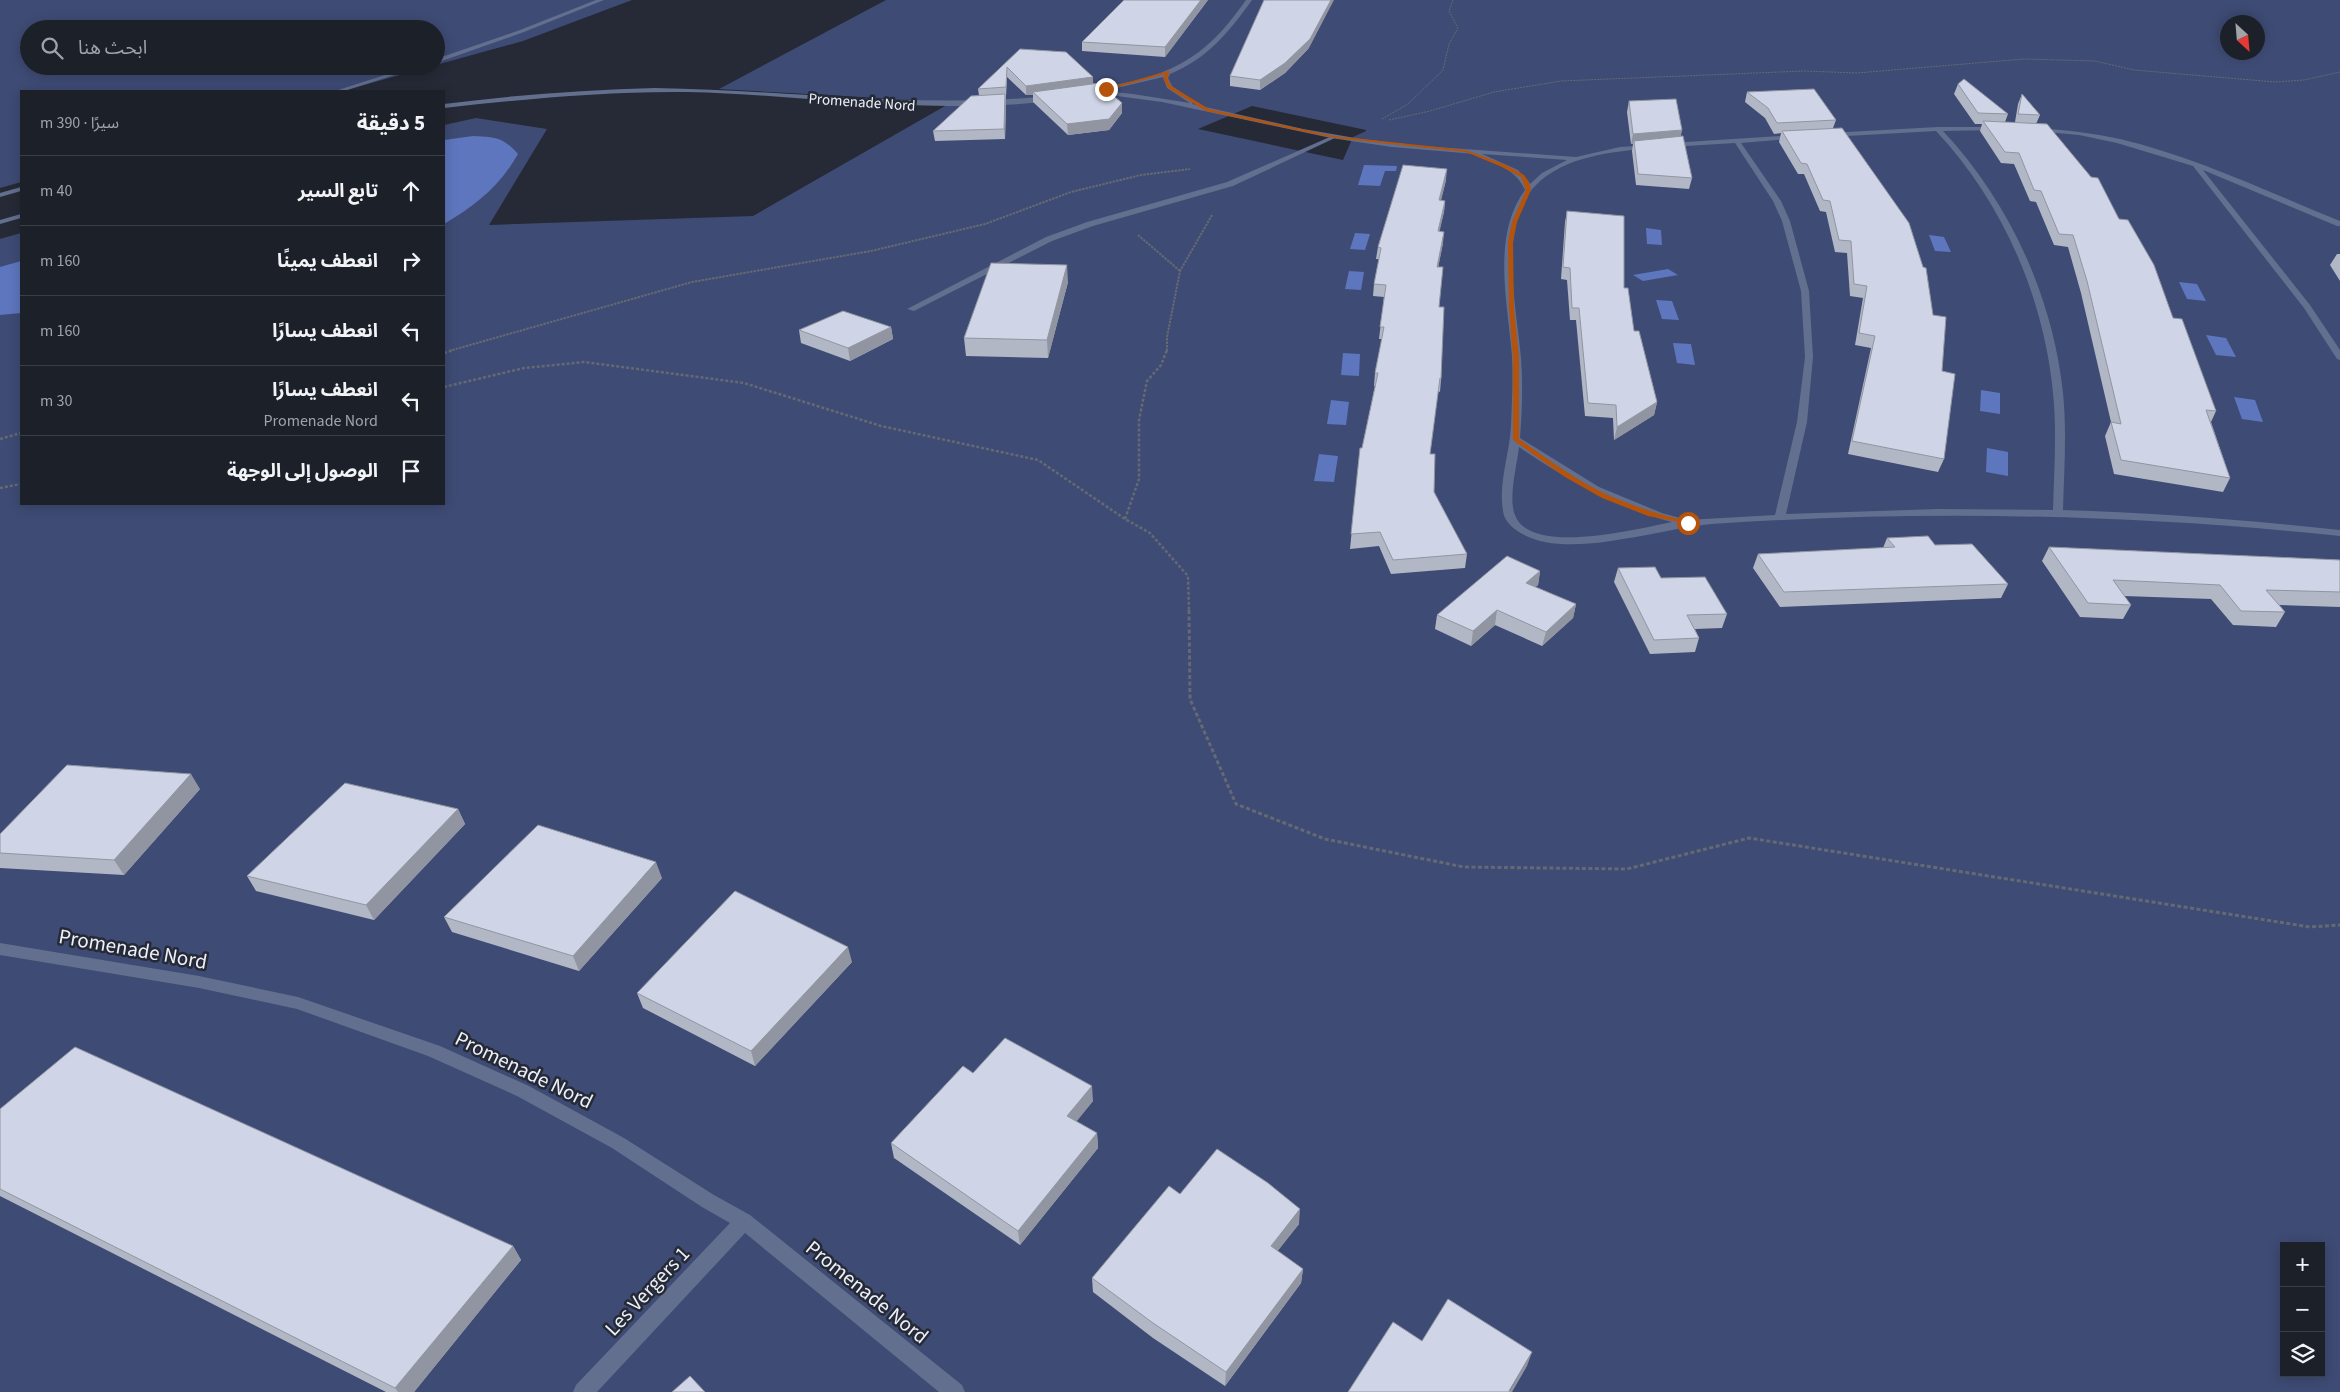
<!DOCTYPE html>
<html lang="ar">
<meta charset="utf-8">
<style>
:root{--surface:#1c2028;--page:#252830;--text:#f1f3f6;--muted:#a0a3a8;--line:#3a3e45}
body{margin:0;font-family:"Source Sans 3","Noto Sans Arabic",sans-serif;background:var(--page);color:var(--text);direction:rtl}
.controls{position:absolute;right:15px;bottom:15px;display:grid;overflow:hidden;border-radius:0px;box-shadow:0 2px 12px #0003}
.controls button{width:45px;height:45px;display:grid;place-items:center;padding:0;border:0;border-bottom:1px solid var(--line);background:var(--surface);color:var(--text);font:25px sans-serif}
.compass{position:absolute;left:2220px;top:15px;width:45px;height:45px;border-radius:50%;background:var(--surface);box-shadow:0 2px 12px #0003;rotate:154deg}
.stop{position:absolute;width:15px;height:15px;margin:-11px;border:4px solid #b45309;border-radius:50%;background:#fff}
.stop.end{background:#b45309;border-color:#fff;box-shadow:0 1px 5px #0008}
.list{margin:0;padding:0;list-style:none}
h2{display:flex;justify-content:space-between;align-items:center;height:65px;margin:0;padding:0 20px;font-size:21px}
h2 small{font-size:16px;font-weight:400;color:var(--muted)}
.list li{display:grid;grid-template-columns:32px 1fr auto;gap:15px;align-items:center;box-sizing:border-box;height:70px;padding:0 20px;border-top:1px solid var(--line)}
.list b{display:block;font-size:19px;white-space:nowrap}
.list p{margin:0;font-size:16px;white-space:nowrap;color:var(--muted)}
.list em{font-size:16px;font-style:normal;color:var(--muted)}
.icon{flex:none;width:28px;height:28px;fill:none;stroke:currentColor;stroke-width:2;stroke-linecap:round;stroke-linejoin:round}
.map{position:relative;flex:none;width:2340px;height:1392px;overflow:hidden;direction:ltr}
.search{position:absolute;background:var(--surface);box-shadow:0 2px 12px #0003;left:20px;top:20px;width:425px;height:55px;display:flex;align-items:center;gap:12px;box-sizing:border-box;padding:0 18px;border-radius:28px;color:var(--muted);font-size:19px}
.panel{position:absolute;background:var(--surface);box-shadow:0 2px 12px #0003;left:20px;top:90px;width:425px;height:415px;border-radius:0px;direction:rtl}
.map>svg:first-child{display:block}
</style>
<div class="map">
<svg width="2340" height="1392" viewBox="0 0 2340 1392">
<rect width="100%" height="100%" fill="#252a36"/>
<path fill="#3e4b74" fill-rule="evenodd" d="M 0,0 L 632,0 L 523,41 L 436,65 L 436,29 L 29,29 L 29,66 L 432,66 L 343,91 L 21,91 L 21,182 L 0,188 Z
M 886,0 L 2340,0 L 2340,1392 L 0,1392 L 0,239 L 21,233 L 21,504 L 444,504 L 444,125 L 476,118 L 547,129 L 489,225 L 753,216 L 952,102 L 719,89 ZM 2228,22 L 2258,22 L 2258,52 L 2228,52 ZM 1252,106 L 1366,130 L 1366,131 L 1353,137 L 1343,160 L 1198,129 ZM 2284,1246 L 2321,1246 L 2321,1373 L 2284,1373 Z"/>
<path fill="#5e76be" d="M 473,136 C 495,137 503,137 518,154 C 500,186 475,206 444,224 L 444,140 Z
M 1364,165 L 1397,166 L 1396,171 L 1385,171 L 1380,186 L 1358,185 Z
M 1646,228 L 1661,230 L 1662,245 L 1647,244 Z
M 1355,233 L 1370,234 L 1365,250 L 1350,249 Z
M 1929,235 L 1944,237 L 1951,252 L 1935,251 Z
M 21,261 L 21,313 L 0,315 L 0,267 Z
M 1668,269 L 1678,275 L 1643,281 L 1633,275 Z
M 1349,271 L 1364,272 L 1361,290 L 1345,289 Z
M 2179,282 L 2197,284 L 2206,301 L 2187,299 Z
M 1656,300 L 1672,301 L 1679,320 L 1662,319 Z
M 2206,335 L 2226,338 L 2236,357 L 2216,355 Z
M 1673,343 L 1691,344 L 1695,365 L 1677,363 Z
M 1343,353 L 1360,354 L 1359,376 L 1341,375 Z
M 1981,390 L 2000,393 L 2000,414 L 1980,411 Z
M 2234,397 L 2255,400 L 2263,422 L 2242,419 Z
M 1331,400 L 1349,402 L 1346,425 L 1327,424 Z
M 1987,448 L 2008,452 L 2008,476 L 1986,472 Z
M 1319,454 L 1338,456 L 1334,482 L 1314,481 Z"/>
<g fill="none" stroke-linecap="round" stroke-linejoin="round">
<path stroke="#656974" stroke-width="1" stroke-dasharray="2 1" stroke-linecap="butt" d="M 1382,119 L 1408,104 L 1443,70 L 1449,44 L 1458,28 L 1449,11 L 1453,0
M 1389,120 L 1430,111 L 1494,92 L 1561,81 L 1804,71 L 1857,73 L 2024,59 L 2095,61 L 2134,70 L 2275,82 L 2304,80 L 2340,72"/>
<path stroke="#656974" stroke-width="2" stroke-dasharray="2.5 1" stroke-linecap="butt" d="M 1138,235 L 1180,271
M 449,351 L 692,282 L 871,251 L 985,224 L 1071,192 L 1141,175 L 1190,169
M 1167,351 L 1167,337 L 1180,271 L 1212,215"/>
<path stroke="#656974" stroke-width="2.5" stroke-dasharray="3 2" stroke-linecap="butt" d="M 444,353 L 454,350
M 444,387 L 524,368 L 584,362 L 744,383 L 881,426 L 1038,460 L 1125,519 L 1150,533 L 1188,576 L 1189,611
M 0,439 L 21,433
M 0,488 L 21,484
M 1125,519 L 1139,479 L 1139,420 L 1147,381 L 1161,365 L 1167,350"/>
<path stroke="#656974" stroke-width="3" stroke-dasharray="4 2.5" stroke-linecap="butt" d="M 1189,610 L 1190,699 L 1236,804 L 1325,839 L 1464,867 L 1627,869 L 1749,838 L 2310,927 L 2340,925"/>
<path fill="#636f8e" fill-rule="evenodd" d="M 1332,136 L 1337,137 L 1233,186 L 1093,226 L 1052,241 L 914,311 L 907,309 L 1046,237 L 1087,222 L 1227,182 Z"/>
<path fill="#636f8e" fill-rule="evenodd" d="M 1246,0 L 1252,0 C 1229,32 1207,59 1170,74 L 1168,78 L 1172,86 L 1194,101 L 1192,104 L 1303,129 L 1361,139 L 1423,146 L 1576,157 L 1620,147 L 1652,145 L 1653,146 L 1650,148 C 1612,152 1565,156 1536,185 C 1497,224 1517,309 1521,358 C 1523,385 1522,412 1520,438 L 1599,487 L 1662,513 L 1687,520 L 1775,515 L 1797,422 L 1805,357 L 1801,291 L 1782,221 L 1773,201 L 1735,143 L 1670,147 L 1667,145 L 1670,143 L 1797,135 L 1799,136 L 1799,138 L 1741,143 L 1781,201 L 1790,221 L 1809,291 L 1813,357 L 1807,422 L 1786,514 L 1938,509 L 2053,510 C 2054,471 2057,432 2053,393 C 2044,297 2002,201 1936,131 L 1829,137 L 1826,135 L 1829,133 L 1938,127 L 1997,127 L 1999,128 L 1999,130 L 1943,131 C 2009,201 2053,297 2063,393 C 2067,432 2064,471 2063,510 C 2156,513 2248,520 2340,530 L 2340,536 C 2131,514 1921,510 1712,524 C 1659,528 1565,562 1519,532 C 1511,527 1504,520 1503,511 C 1498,483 1510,453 1511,425 C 1512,402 1513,379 1512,356 C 1508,304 1491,236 1525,190 C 1516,169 1496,164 1476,156 L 1475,154 L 1392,147 L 1331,138 L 1162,102 L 1102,94 L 1104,91 L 1089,94 L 1086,92 C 1098,85 1120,85 1134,81 C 1188,68 1215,44 1246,0 ZM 1163,77 L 1167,88 L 1190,103 L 1133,94 L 1104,91 ZM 1482,154 L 1567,160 L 1542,173 L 1530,184 L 1518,170 ZM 1519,447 C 1567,480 1615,507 1672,522 C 1640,528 1530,557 1515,515 C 1508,498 1517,465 1519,447 Z
M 655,88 C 788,90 917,109 1050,96 L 1053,98 C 1041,106 967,106 948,106 C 862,106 775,94 688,92 C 606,91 525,99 444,108 L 444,104 C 514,95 584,90 655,88 Z
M 2037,128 C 2065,130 2093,133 2120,139 C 2196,157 2268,192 2340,221 L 2340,226 L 2337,226 L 2203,170 L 2310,305 L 2340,350 L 2340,360 L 2337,359 L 2304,308 L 2193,166 L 2117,143 L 2079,135 L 2035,131 L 2035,129 Z
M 21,214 L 21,218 L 0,224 L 0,220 Z
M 0,943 L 199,976 L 298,997 L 440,1046 L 529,1086 L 624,1138 L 714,1195 L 750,1215 L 962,1385 L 965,1392 L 939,1392 L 745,1233 L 597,1392 L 573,1392 L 576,1385 L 730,1223 L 702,1207 L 612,1148 L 517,1096 L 428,1056 L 297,1009 L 199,988 L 0,955 Z"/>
<path fill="#636f8e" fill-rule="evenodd" d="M 596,0 L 604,0 L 524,32 L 436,63 L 436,59 L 520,30 Z
M 413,66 L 423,66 L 344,91 L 335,91 Z
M 21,187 L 21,191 L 0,197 L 0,193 Z"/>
</g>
<path fill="#b2b7c6" d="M 1208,0 L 1165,57 L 1082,51 L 1082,42 Z
M 1309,48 L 1285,73 L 1260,90 L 1230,86 L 1230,76 Z
M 1020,49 L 1093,83 L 1122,103 L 1122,113 L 1109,130 L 1068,135 L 1033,102 L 1033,95 L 1026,95 L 1007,77 L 1006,97 L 1006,104 L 1005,139 L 935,141 L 933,131 L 979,95 L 978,89 Z
M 1958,84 L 2008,114 L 2005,122 L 2015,122 L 2018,104 L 2022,94 L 2040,115 L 2036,124 L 2119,219 L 2173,318 L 2216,411 L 2211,422 L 2230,478 L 2223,492 L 2114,474 L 2105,436 L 2111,422 L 2081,293 L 2068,247 L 2054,245 L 2036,202 L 2030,201 L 2014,164 L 2001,163 L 1980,131 L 1982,124 L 1975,124 L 1954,94 Z
M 1747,92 L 1836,120 L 1833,128 L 1942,371 L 1944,459 L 1938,472 L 1848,454 L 1871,348 L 1855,345 L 1863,298 L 1850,296 L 1847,253 L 1835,252 L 1826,212 L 1820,211 L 1804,174 L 1798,174 L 1779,142 L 1781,133 L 1774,134 L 1765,118 L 1745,102 Z
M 1629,101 L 1682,130 L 1680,137 L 1692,178 L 1689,189 L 1636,185 L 1632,151 L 1633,144 L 1631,144 L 1627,112 Z
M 1446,180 L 1441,200 L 1445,201 L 1444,212 L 1439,231 L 1443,243 L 1438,267 L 1441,379 L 1440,392 L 1438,391 L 1430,454 L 1434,492 L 1467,554 L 1465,568 L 1391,574 L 1379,546 L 1350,549 L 1360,448 L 1362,448 L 1375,386 L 1374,386 L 1375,373 L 1382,339 L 1379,339 L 1384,297 L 1373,296 L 1374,284 L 1379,259 L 1376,259 L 1378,247 Z
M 1567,211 L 1624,288 L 1634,331 L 1657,402 L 1654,415 L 1614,440 L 1613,418 L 1585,416 L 1576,320 L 1570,320 L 1567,280 L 1561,279 L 1565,222 Z
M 2337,254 L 2340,254 L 2340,281 L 2330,265 Z
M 1068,282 L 1048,358 L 966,356 L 964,338 Z
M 891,327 L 893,339 L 850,361 L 801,343 L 799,330 Z
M 1887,538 L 1935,545 L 2008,584 L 2001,598 L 1780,607 L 1753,568 L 1758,554 L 1883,548 Z
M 2049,547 L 2340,560 L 2340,607 L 2279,605 L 2285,612 L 2276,627 L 2233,625 L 2211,599 L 2124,596 L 2131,605 L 2123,619 L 2080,617 L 2042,561 Z
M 1618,568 L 1661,578 L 1727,614 L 1722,628 L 1695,629 L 1699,638 L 1695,652 L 1650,654 L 1614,582 Z
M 1540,571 L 1538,585 L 1535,587 L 1576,604 L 1573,618 L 1542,646 L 1495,625 L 1471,646 L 1435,629 L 1437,615 Z
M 200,789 L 124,875 L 0,868 L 0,834 Z
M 458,809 L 465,824 L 374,920 L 256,891 L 247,876 Z
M 662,878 L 579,971 L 452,932 L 444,917 Z
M 852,962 L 755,1066 L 643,1008 L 637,993 Z
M 973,1073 L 1093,1101 L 1076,1121 L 1097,1133 L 1098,1148 L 1020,1245 L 894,1158 L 891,1143 Z
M 0,1109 L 513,1246 L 521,1260 L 414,1392 L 386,1392 L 0,1196 Z
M 1180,1194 L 1299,1224 L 1277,1251 L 1303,1269 L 1301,1283 L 1225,1386 L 1153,1338 L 1093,1292 L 1092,1278 Z"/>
<path fill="#9195a1" d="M 1201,0 L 1208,0 L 1165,57 L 1165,47 Z
M 1331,0 L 1334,0 L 1309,48 L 1285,73 L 1260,90 L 1260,80 Z
M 1093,77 L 1093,86 L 1033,92 L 1033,95 L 1026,95 L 1026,86 Z
M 1005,94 L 1006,104 L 1005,139 L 1004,129 Z
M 1122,103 L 1122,113 L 1109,130 L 1068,135 L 1067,124 Z
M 1682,130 L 1680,140 L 1634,141 L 1633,144 L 1631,144 L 1633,134 Z
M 1447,169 L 1446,180 L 1438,212 L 1439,200 Z
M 1445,201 L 1444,212 L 1437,243 L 1438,231 Z
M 1444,232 L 1443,243 L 1436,279 L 1437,267 Z
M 1067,265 L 1068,282 L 1048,358 L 1047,340 Z
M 891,327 L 893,339 L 850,361 L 848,348 Z
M 1657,402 L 1654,415 L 1614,440 L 1617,427 Z
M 1540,571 L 1538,585 L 1524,597 L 1526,583 Z
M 1576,604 L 1573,618 L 1542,646 L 1546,632 Z
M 1497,610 L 1495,625 L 1471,646 L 1473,631 Z
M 191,774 L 200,789 L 124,875 L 114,860 Z
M 458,809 L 465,824 L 374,920 L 366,905 Z
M 656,862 L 662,878 L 579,971 L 573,956 Z
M 848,947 L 852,962 L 755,1066 L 751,1051 Z
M 1092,1086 L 1093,1101 L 1069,1131 L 1067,1116 Z
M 1097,1133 L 1098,1148 L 1020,1245 L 1018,1231 Z
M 1300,1209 L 1299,1224 L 1270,1261 L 1271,1246 Z
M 513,1246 L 521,1260 L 414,1392 L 398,1392 L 395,1388 Z
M 1303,1269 L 1301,1283 L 1225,1386 L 1226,1372 Z
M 1532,1352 L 1527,1366 L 1512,1392 L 1509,1392 Z"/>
<path fill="#cfd5e6" stroke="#9195a1" d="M 1124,0 L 1201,0 L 1165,47 L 1082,42 Z
M 1264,0 L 1331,0 L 1310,39 L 1285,63 L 1260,80 L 1230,76 Z
M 1020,49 L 1066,52 L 1093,77 L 1026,86 L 1007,67 L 1006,87 L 978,89 Z
M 1964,79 L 2008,114 L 1978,113 L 1958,84 Z
M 1099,83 L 1122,103 L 1109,119 L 1067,124 L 1033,92 Z
M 1814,89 L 1836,120 L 1777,123 L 1768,108 L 1747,92 Z
M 1005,94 L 1004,129 L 933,131 L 971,96 Z
M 2022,94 L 2040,115 L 2018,114 Z
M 1676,99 L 1682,130 L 1633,134 L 1629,101 Z
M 1983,121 L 2047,124 L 2091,177 L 2098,178 L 2119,219 L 2128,220 L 2154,265 L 2173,318 L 2182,319 L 2216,411 L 2206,410 L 2230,478 L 2121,460 L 2111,422 L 2121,424 L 2087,281 L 2073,235 L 2059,234 L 2041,191 L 2034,190 L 2019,153 L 2005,152 Z
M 1842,128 L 1909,223 L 1923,267 L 1926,268 L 1933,315 L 1946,317 L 1942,371 L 1955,374 L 1944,459 L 1852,441 L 1875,336 L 1859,333 L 1867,286 L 1854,284 L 1851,241 L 1839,240 L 1830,201 L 1823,200 L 1807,164 L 1801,163 L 1782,131 Z
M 1683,136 L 1692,178 L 1638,174 L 1634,141 Z
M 1403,165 L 1447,169 L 1439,200 L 1445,201 L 1438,231 L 1444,232 L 1437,267 L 1443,267 L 1439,307 L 1444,307 L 1441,379 L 1440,378 L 1430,454 L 1435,454 L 1434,492 L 1467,554 L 1393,560 L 1380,532 L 1351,534 L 1360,448 L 1362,448 L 1378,373 L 1375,373 L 1384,327 L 1380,327 L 1386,285 L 1374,284 L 1381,248 L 1378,247 Z
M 1567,211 L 1624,216 L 1624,288 L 1628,288 L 1634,331 L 1639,331 L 1657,402 L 1617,427 L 1616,405 L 1588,403 L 1579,308 L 1572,308 L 1570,268 L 1563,267 Z
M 991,263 L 1067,265 L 1047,340 L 964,338 Z
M 843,311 L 891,327 L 848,348 L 799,330 Z
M 1928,536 L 1935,545 L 1972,544 L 2008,584 L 1784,592 L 1758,554 L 1895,547 L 1887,538 Z
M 2049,547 L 2340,560 L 2340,592 L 2266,590 L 2285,612 L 2241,611 L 2220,585 L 2113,580 L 2131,605 L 2088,603 Z
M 1507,556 L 1540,571 L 1526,583 L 1576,604 L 1546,632 L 1497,610 L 1473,631 L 1437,615 Z
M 1655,567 L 1661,578 L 1705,577 L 1727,614 L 1687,615 L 1699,638 L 1654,640 L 1618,568 Z
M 67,765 L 191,774 L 114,860 L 0,853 L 0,834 Z
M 345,783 L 458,809 L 366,905 L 247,876 Z
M 538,825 L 656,862 L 573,956 L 444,917 Z
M 735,891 L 848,947 L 751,1051 L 637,993 Z
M 1005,1038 L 1092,1086 L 1067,1116 L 1097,1133 L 1018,1231 L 891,1143 L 963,1066 L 973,1073 Z
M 75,1047 L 513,1246 L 395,1388 L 0,1189 L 0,1109 Z
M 1217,1149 L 1268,1183 L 1300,1209 L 1271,1246 L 1303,1269 L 1226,1372 L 1153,1323 L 1092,1278 L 1169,1186 L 1180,1194 Z
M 1448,1299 L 1532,1352 L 1509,1391 L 1511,1392 L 1348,1392 L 1393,1322 L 1422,1341 Z
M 690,1376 L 705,1392 L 672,1392 Z"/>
<path fill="#b45309" d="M 1168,71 L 1170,72 L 1167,78 L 1171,86 L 1209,109 L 1334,136 L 1466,150 L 1506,165 L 1524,175 L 1529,182 L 1531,190 L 1517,222 L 1513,242 L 1514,308 L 1519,358 L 1519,439 C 1548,459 1577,481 1608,495 C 1635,507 1662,515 1690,522 L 1690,524 L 1648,516 L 1602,498 L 1565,477 L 1513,440 L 1513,358 L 1509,308 L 1508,242 L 1512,222 L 1526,190 L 1521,177 L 1502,167 L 1466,152 L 1334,138 L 1206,111 L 1168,88 L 1163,78 L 1165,74 L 1107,90 L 1104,89 Z"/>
<g text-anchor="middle" stroke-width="5" stroke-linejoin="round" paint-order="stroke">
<g font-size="15" fill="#edf0f9" stroke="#252a36">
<text transform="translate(862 102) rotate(4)" y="5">Promenade Nord</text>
</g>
<g font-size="21" fill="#edf0f9" stroke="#252a36">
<text transform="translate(133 949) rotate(10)" y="7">Promenade Nord</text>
<text transform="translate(524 1070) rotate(26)" y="7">Promenade Nord</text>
<text transform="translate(647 1291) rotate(-47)" y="7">Les Vergers 1</text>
<text transform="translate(867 1292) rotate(39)" y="7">Promenade Nord</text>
</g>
</g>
</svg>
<div class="controls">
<button>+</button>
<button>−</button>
<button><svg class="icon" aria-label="layers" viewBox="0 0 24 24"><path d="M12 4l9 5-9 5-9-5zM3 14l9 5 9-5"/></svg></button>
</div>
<svg class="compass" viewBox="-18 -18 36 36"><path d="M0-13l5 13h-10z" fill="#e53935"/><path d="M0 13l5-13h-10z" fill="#a0a3a8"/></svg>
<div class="stop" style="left:1688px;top:523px"></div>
<div class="stop end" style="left:1106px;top:89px"></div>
<div class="search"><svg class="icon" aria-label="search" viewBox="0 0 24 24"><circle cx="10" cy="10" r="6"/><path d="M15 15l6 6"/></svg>ابحث هنا</div>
<section class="panel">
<h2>5 دقيقة<small>سيرًا · 390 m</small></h2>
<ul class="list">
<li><svg class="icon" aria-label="ahead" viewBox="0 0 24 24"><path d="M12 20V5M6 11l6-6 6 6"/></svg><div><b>تابع السير</b></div><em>40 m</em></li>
<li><svg class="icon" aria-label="right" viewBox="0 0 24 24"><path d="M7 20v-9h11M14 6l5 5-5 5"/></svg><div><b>انعطف يمينًا</b></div><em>160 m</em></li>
<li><svg class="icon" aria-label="left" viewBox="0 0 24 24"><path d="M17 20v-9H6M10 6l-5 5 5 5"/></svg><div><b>انعطف يسارًا</b></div><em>160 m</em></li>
<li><svg class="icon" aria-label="left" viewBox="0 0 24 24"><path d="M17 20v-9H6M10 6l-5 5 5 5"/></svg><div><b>انعطف يسارًا</b><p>Promenade Nord</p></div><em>30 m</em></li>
<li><svg class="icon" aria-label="arrive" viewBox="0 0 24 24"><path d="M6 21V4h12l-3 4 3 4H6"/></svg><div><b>الوصول إلى الوجهة</b></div></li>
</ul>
</section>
</div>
